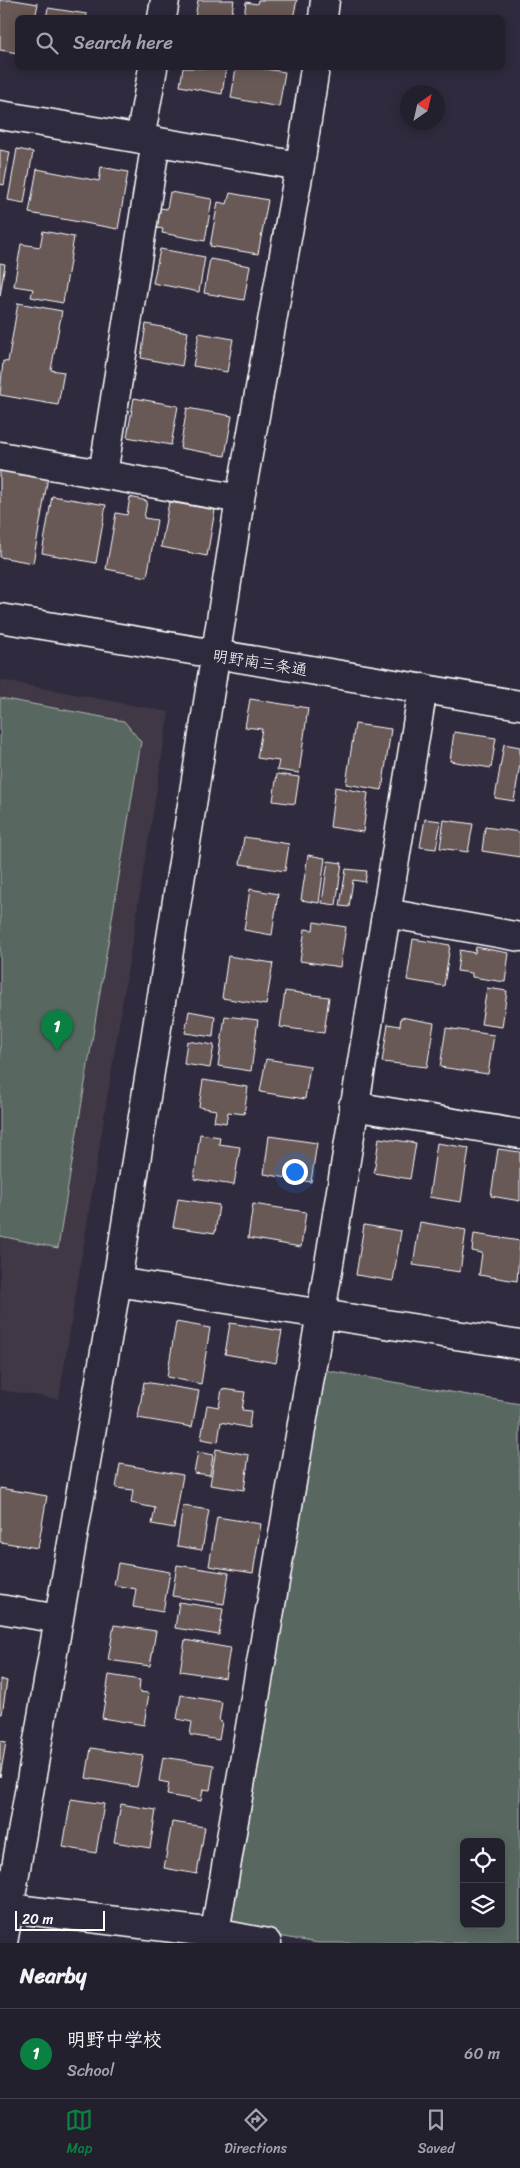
<!DOCTYPE html>
<meta charset="utf-8">
<style>
:root{--surface:#23202e;--page:#2b2836;--text:#f1f3f6;--muted:#a3a3aa;--line:#403e4a;--accent:#0b8043}
body{margin:0;font-family:Sriracha,"Klee One",sans-serif;background:var(--page);color:var(--text)}
.controls{position:absolute;right:15px;bottom:15px;display:grid;overflow:hidden;border-radius:8px;box-shadow:0 2px 12px #0003}
.controls button{width:45px;height:45px;display:grid;place-items:center;padding:0;border:0;border-bottom:1px solid var(--line);background:var(--surface);color:var(--text);font:25px sans-serif}
.compass{position:absolute;left:400px;top:85px;width:45px;height:45px;border-radius:50%;background:var(--surface);box-shadow:0 2px 12px #0003;rotate:34deg}
.scale{position:absolute;left:15px;bottom:12px;width:90px;box-sizing:border-box;padding-left:5px;border:2px solid #fff;border-top:0;font-size:14px;line-height:18px;white-space:nowrap;color:#fff;-webkit-text-stroke:4px #2f2a3d;paint-order:stroke}
.you{position:absolute;left:294px;top:1171px;width:18px;height:18px;margin:-12px;border:4px solid #fff;border-radius:50%;background:#1a73e8;box-shadow:0 0 0 8px #1a73e833}
.badge{display:grid;place-items:center;width:32px;height:32px;border-radius:50%;background:var(--accent);color:#fff;font-size:16px;font-weight:700}
.pin{position:absolute;translate:-50% -41px;filter:drop-shadow(0 1px 2px #0008)}
.pin::after{content:'';position:absolute;top:26px;width:18px;height:15px;background:inherit;clip-path:polygon(0 0,100% 0,50% 100%)}
.list{margin:0;padding:0;list-style:none}
h2{display:flex;justify-content:space-between;align-items:center;height:65px;margin:0;padding:0 20px;font-size:21px}
h2 small{font-size:16px;font-weight:400;color:var(--muted)}
.list li{display:grid;grid-template-columns:32px 1fr auto;gap:15px;align-items:center;box-sizing:border-box;height:90px;padding:0 20px;border-top:1px solid var(--line)}
.list b{display:block;font-size:19px;white-space:nowrap}
.list p{margin:0;font-size:16px;white-space:nowrap;color:var(--muted)}
.list em{font-size:16px;font-style:normal;color:var(--muted)}
.icon{flex:none;width:28px;height:28px;fill:none;stroke:currentColor;stroke-width:2;stroke-linecap:round;stroke-linejoin:round}
.map{position:relative;flex:none;width:520px;height:1943px;overflow:hidden}
.search{position:absolute;background:var(--surface);box-shadow:0 2px 12px #0003;left:15px;right:15px;top:15px;height:55px;display:flex;align-items:center;gap:12px;box-sizing:border-box;padding:0 18px;border-radius:8px;color:var(--muted);font-size:19px}
.sheet{height:155px;background:var(--surface)}
nav{display:flex;justify-content:space-around;align-items:center;box-sizing:border-box;height:70px;border-top:1px solid var(--line);background:var(--surface);font-size:14px;color:var(--muted)}
nav a{display:grid;justify-items:center;gap:2px}
nav .on{color:var(--accent)}
.map>svg:first-child{display:block}
</style>
<div class="map">
<svg width="520" height="1943" viewBox="0 0 520 1943">
<rect width="100%" height="100%" fill="#2f2a3d"/>
<filter id="ink" filterUnits="userSpaceOnUse"><feTurbulence type="fractalNoise" baseFrequency=".02" numOctaves="2"/><feDisplacementMap in="SourceGraphic" scale="10" xChannelSelector="R" yChannelSelector="G"/><feConvolveMatrix kernelMatrix="1 2 1 2 8 2 1 2 1" color-interpolation-filters="sRGB"/></filter>
<g filter="url(#ink)">
<path fill="#403844" d="M 0,680 L 169,712 L 59,1399 L 0,1390 Z"/>
<path fill="#586860" stroke="#acb4b0" fill-rule="evenodd" d="M 0,698 L 124,721 L 141,742 L 58,1248 L 0,1236 Z
M 324,1370 L 520,1404 L 520,1943 L 318,1943 L 231,1928 ZM 464,1842 L 501,1842 L 501,1924 L 464,1924 Z"/>
<path fill="#685856" stroke="#fff" d="M 0,0 L 14,0 L 38,4 L 35,18 L 18,18 L 18,53 L 0,50 Z
M 198,0 L 234,0 L 231,18 L 195,18 Z
M 258,0 L 297,0 L 293,18 L 244,18 L 246,2 L 257,4 Z
M 48,8 L 87,14 L 86,18 L 46,18 Z
M 183,68 L 226,68 L 222,94 L 180,86 Z
M 236,68 L 258,68 L 285,72 L 279,107 L 231,98 Z
M 17,149 L 33,152 L 24,203 L 8,200 Z
M 0,150 L 10,152 L 4,185 L 0,184 Z
M 101,167 L 128,172 L 118,229 L 29,213 L 37,169 L 99,181 Z
M 170,192 L 212,199 L 205,241 L 162,233 L 163,229 L 157,228 L 160,208 L 167,209 Z
M 230,193 L 268,200 L 258,254 L 210,246 L 218,202 L 227,204 Z
M 43,231 L 74,237 L 63,303 L 31,297 L 33,289 L 14,286 L 21,244 L 40,247 Z
M 160,249 L 205,257 L 199,292 L 153,283 Z
M 210,259 L 250,266 L 244,300 L 204,293 Z
M 0,263 L 5,264 L 0,296 Z
M 18,303 L 62,311 L 51,370 L 64,372 L 58,405 L 0,395 L 3,361 L 8,362 Z
M 146,324 L 188,332 L 182,366 L 141,358 Z
M 199,333 L 233,339 L 227,372 L 193,366 Z
M 134,398 L 178,406 L 171,445 L 127,437 Z
M 187,408 L 232,416 L 225,456 L 180,448 Z
M 0,468 L 48,477 L 33,563 L 0,557 Z
M 52,496 L 106,505 L 96,563 L 42,553 Z
M 130,497 L 147,501 L 144,518 L 157,520 L 147,577 L 106,569 L 116,513 L 127,515 Z
M 169,502 L 215,510 L 207,556 L 161,547 Z
M 250,699 L 308,708 L 299,773 L 277,770 L 279,761 L 257,758 L 262,729 L 245,727 Z
M 355,724 L 391,729 L 382,790 L 346,784 Z
M 454,732 L 496,738 L 491,768 L 450,761 Z
M 504,744 L 520,747 L 520,764 L 514,801 L 495,798 Z
M 277,774 L 299,777 L 295,804 L 273,801 Z
M 335,787 L 368,793 L 363,832 L 330,827 Z
M 425,819 L 441,821 L 436,849 L 420,847 Z
M 444,820 L 473,824 L 468,852 L 440,848 Z
M 485,827 L 520,832 L 520,857 L 482,851 Z
M 244,837 L 289,844 L 285,871 L 240,864 Z
M 308,855 L 325,858 L 319,903 L 301,900 Z
M 328,861 L 342,863 L 336,905 L 322,903 Z
M 346,869 L 367,871 L 365,882 L 353,880 L 349,907 L 340,906 Z
M 250,889 L 278,894 L 272,935 L 244,930 Z
M 314,922 L 346,927 L 340,967 L 300,961 L 305,929 L 313,930 Z
M 413,939 L 450,945 L 444,986 L 407,980 Z
M 476,947 L 509,953 L 505,982 L 472,977 L 472,973 L 457,971 L 460,950 L 475,953 Z
M 228,956 L 273,963 L 266,1005 L 222,998 Z
M 487,988 L 507,991 L 502,1027 L 481,1024 Z
M 285,991 L 329,997 L 324,1033 L 280,1027 Z
M 189,1011 L 215,1016 L 213,1037 L 185,1033 Z
M 225,1016 L 258,1020 L 251,1071 L 218,1066 Z
M 401,1017 L 434,1023 L 427,1067 L 382,1062 L 388,1024 L 400,1026 Z
M 446,1028 L 494,1035 L 488,1074 L 440,1067 Z
M 187,1041 L 214,1045 L 210,1068 L 184,1064 Z
M 266,1059 L 310,1066 L 305,1099 L 260,1092 Z
M 203,1080 L 248,1087 L 244,1114 L 228,1112 L 226,1123 L 214,1121 L 216,1110 L 199,1107 Z
M 200,1134 L 220,1137 L 219,1144 L 240,1147 L 234,1185 L 194,1179 Z
M 269,1136 L 317,1143 L 311,1182 L 264,1174 Z
M 379,1138 L 416,1143 L 410,1179 L 374,1173 Z
M 437,1143 L 469,1148 L 461,1202 L 429,1197 Z
M 498,1149 L 520,1152 L 520,1201 L 491,1196 Z
M 178,1199 L 219,1205 L 215,1233 L 173,1227 Z
M 253,1204 L 306,1212 L 301,1247 L 248,1238 Z
M 420,1222 L 466,1230 L 460,1272 L 413,1265 Z
M 364,1225 L 401,1231 L 393,1281 L 356,1275 Z
M 474,1234 L 520,1241 L 517,1281 L 479,1275 L 482,1253 L 472,1251 Z
M 176,1322 L 210,1328 L 201,1384 L 167,1377 Z
M 230,1323 L 282,1331 L 276,1363 L 225,1354 Z
M 144,1382 L 199,1391 L 192,1427 L 138,1418 Z
M 222,1389 L 245,1392 L 242,1410 L 251,1411 L 249,1428 L 221,1422 L 218,1442 L 201,1439 L 207,1405 L 219,1407 Z
M 216,1449 L 249,1455 L 244,1490 L 210,1485 Z
M 198,1452 L 213,1455 L 210,1475 L 194,1473 Z
M 120,1464 L 183,1475 L 174,1528 L 152,1524 L 155,1508 L 131,1503 L 133,1490 L 116,1488 Z
M 0,1488 L 47,1496 L 38,1548 L 0,1542 Z
M 183,1506 L 209,1510 L 202,1550 L 177,1546 Z
M 217,1517 L 261,1524 L 253,1573 L 209,1566 Z
M 118,1563 L 170,1572 L 163,1612 L 133,1607 L 136,1589 L 114,1585 Z
M 177,1565 L 229,1573 L 224,1604 L 172,1596 Z
M 179,1602 L 223,1609 L 219,1635 L 175,1628 Z
M 114,1625 L 156,1631 L 150,1666 L 108,1660 Z
M 185,1640 L 230,1648 L 225,1678 L 180,1671 Z
M 109,1675 L 140,1680 L 139,1692 L 149,1693 L 144,1725 L 102,1718 Z
M 0,1679 L 7,1681 L 2,1714 L 0,1714 Z
M 181,1695 L 222,1702 L 219,1721 L 222,1722 L 219,1740 L 190,1735 L 192,1722 L 177,1719 Z
M 0,1741 L 6,1742 L 0,1777 Z
M 91,1748 L 143,1756 L 137,1787 L 86,1778 Z
M 163,1757 L 214,1765 L 210,1790 L 203,1789 L 201,1801 L 167,1795 L 169,1783 L 159,1781 Z
M 71,1799 L 104,1804 L 96,1853 L 63,1847 Z
M 121,1804 L 156,1810 L 150,1848 L 114,1842 Z
M 172,1822 L 205,1827 L 197,1874 L 164,1868 Z"/>
<g fill="none" stroke-linecap="round" stroke-linejoin="round">
<defs>
<path id="minor" d="M 162,18 L 165,0
M 323,18 L 325,0
M 0,115 L 300,166
M 140,139 L 153,68
M 0,456 L 240,499
M 103,474 L 156,141
M 0,618 L 520,705
M 386,913 L 520,937
M 353,1106 L 520,1134
M 117,1282 L 520,1345
M 0,1609 L 59,1619
M 0,1907 L 215,1933 L 267,1943
M 3,1943 L 117,1282 L 240,499 L 300,166 L 315,68
M 213,1943 L 321,1313 L 423,688"/>
</defs>
<use href="#minor" stroke="#fff" stroke-width="31"/>
<use href="#minor" stroke="#2f2a3d" stroke-width="28"/>
</g>
</g>
<g text-anchor="middle" stroke-width="4.5" stroke-linejoin="round" paint-order="stroke">
<g font-size="16" fill="#fff" stroke="#2f2a3d">
<text transform="translate(260 662) rotate(9)" y="6">明野南三条通</text>
</g>
</g>
</svg>
<div class="controls">
<button><svg class="icon" aria-label="locate" viewBox="0 0 24 24"><circle cx="12" cy="12" r="6"/><path d="M12 2v4M12 18v4M2 12h4M18 12h4"/></svg></button>
<button><svg class="icon" aria-label="layers" viewBox="0 0 24 24"><path d="M12 4l9 5-9 5-9-5zM3 14l9 5 9-5"/></svg></button>
</div>
<svg class="compass" viewBox="-18 -18 36 36"><path d="M0-13l5 13h-10z" fill="#e53935"/><path d="M0 13l5-13h-10z" fill="#a3a3aa"/></svg>
<div class="scale">20 m</div>
<div class="you"></div>
<div class="pin badge" style="left:57px;top:1051px">1</div>
<div class="search"><svg class="icon" aria-label="search" viewBox="0 0 24 24"><circle cx="10" cy="10" r="6"/><path d="M15 15l6 6"/></svg>Search here</div>
</div>
<section class="sheet">
<h2>Nearby<small></small></h2>
<ul class="list">
<li><span class="badge">1</span><div><b>明野中学校</b><p>School</p></div><em>60 m</em></li>
</ul>
</section>
<nav>
<a class="on"><svg class="icon" aria-label="map" viewBox="0 0 24 24"><path d="M3 6l6-2 6 2 6-2v14l-6 2-6-2-6 2zM9 4v14M15 6v14"/></svg>Map</a>
<a><svg class="icon" aria-label="directions" viewBox="0 0 24 24"><path d="M12 3l9 9-9 9-9-9zM9 14v-3h6M13 9l2 2-2 2"/></svg>Directions</a>
<a><svg class="icon" aria-label="saved" viewBox="0 0 24 24"><path d="M7 4h10v16l-5-4-5 4z"/></svg>Saved</a>
</nav>
